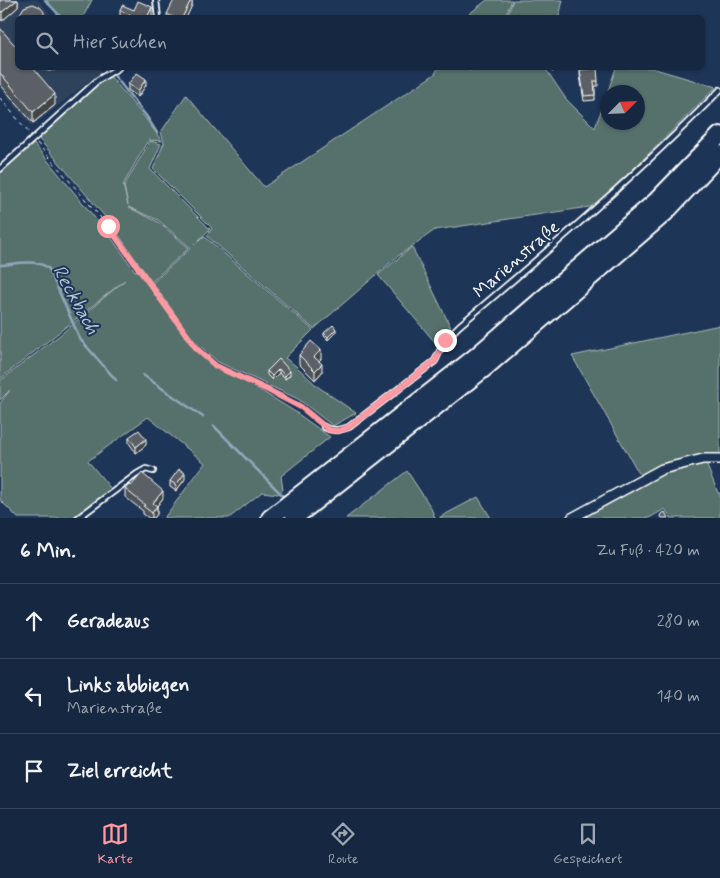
<!DOCTYPE html>
<html lang="de">
<meta charset="utf-8">
<style>
:root{--surface:#162841;--page:#1f3048;--text:#f1f3f6;--muted:#9ea6b1;--line:#35445a;--accent:#ff9aa2}
body{margin:0;font-family:Mynerve,sans-serif;background:var(--page);color:var(--text)}
.compass{position:absolute;left:600px;top:85px;width:45px;height:45px;border-radius:50%;background:var(--surface);box-shadow:0 1px 4px #0004;rotate:66deg}
.stop{position:absolute;width:15px;height:15px;margin:-11px;border:4px solid #ff9aa2;border-radius:50%;background:#fff}
.stop.end{background:#ff9aa2;border-color:#fff;box-shadow:0 1px 5px #0008}
.list{margin:0;padding:0;list-style:none}
h2{display:flex;justify-content:space-between;align-items:center;height:65px;margin:0;padding:0 20px;font-size:21px}
h2 small{font-size:16px;font-weight:400;color:var(--muted)}
.list li{display:grid;grid-template-columns:32px 1fr auto;gap:15px;align-items:center;box-sizing:border-box;height:75px;padding:0 20px;border-top:1px solid var(--line)}
.list b{display:block;font-size:19px;white-space:nowrap}
.list p{margin:0;font-size:16px;white-space:nowrap;color:var(--muted)}
.list em{font-size:16px;font-style:normal;color:var(--muted)}
.icon{flex:none;width:28px;height:28px;fill:none;stroke:currentColor;stroke-width:2;stroke-linecap:round;stroke-linejoin:round}
.map{position:relative;flex:none;width:720px;height:518px;overflow:hidden}
.search{position:absolute;background:var(--surface);box-shadow:0 1px 4px #0004;left:15px;right:15px;top:15px;height:55px;display:flex;align-items:center;gap:12px;box-sizing:border-box;padding:0 18px;border-radius:8px;color:var(--muted);font-size:19px}
.sheet{height:290px;background:var(--surface)}
nav{display:flex;justify-content:space-around;align-items:center;box-sizing:border-box;height:70px;border-top:1px solid var(--line);background:var(--surface);font-size:14px;color:var(--muted)}
nav a{display:grid;justify-items:center;gap:2px}
nav .on{color:var(--accent)}
.map>svg:first-child{display:block}
</style>
<div class="map">
<svg width="720" height="518" viewBox="0 0 720 518">
<rect width="100%" height="100%" fill="#1d3557"/>
<filter id="ink" filterUnits="userSpaceOnUse"><feTurbulence type="fractalNoise" baseFrequency=".02" numOctaves="2"/><feDisplacementMap in="SourceGraphic" scale="10" xChannelSelector="R" yChannelSelector="G"/><feConvolveMatrix kernelMatrix="1 2 1 2 8 2 1 2 1" color-interpolation-filters="sRGB"/></filter>
<g filter="url(#ink)">
<path fill="#2f425c" d="M 0,0 L 38,0 L 53,17 L 18,18 L 18,68 L 98,68 L 102,71 L 32,126 L 0,89 Z"/>
<path fill="#57706c" stroke="#abb8b6" fill-rule="evenodd" d="M 46,0 L 92,0 L 83,17 L 61,18 Z
M 487,0 L 512,0 L 505,17 L 465,17 Z
M 513,0 L 563,0 L 559,17 L 507,17 Z
M 438,68 L 466,68 L 469,71 L 476,68 L 545,68 L 566,99 L 595,128 L 616,68 L 652,68 L 716,87 L 596,206 L 435,230 L 398,256 L 314,329 L 207,236 L 212,228 L 153,169 L 164,143 L 161,132 L 186,95 L 264,187 L 435,74 ZM 608,92 L 638,92 L 638,122 L 608,122 Z
M 110,76 L 146,119 L 162,141 L 148,140 L 123,185 L 128,205 L 124,186 L 150,141 L 161,144 L 150,169 L 210,229 L 191,248 L 158,220 L 128,207 L 158,222 L 189,248 L 151,282 L 111,224 L 39,139 L 99,83 Z
M 34,144 L 110,236 L 135,271 L 137,270 L 198,353 L 216,369 L 247,382 L 294,411 L 330,437 L 281,476 L 283,490 L 278,494 L 262,492 L 229,518 L 164,518 L 205,463 L 148,417 L 88,461 L 112,490 L 72,518 L 18,518 L 0,500 L 0,403 L 10,390 L 0,400 L 0,381 L 61,334 L 125,280 L 0,379 L 0,173 Z
M 204,236 L 313,330 L 285,358 L 296,366 L 317,386 L 356,413 L 333,426 L 298,399 L 218,362 L 193,340 L 152,283 Z
M 412,247 L 454,334 L 439,347 L 378,275 Z
M 720,325 L 720,457 L 641,477 L 572,356 Z
M 705,461 L 718,493 L 720,493 L 720,518 L 671,518 L 665,509 L 649,518 L 578,518 L 663,472 Z
M 407,471 L 430,506 L 435,518 L 346,518 Z
M 478,497 L 491,518 L 440,518 L 440,517 Z"/>
<g fill="none" stroke-linecap="round" stroke-linejoin="round">
<path stroke="#90a8bb" stroke-width="2.5" d="M 45,0 L 62,18
M 113,74 L 147,117 L 157,133
M 0,265 C 15,264 37,258 49,269 L 80,339 L 116,380
M 143,375 L 203,417
M 214,426 L 286,499"/>
<defs>
<path id="service" d="M 156,0 L 158,18
M 0,169 L 98,80 L 118,68
M 324,427 C 333,432 340,430 349,427 L 435,361 L 445,340 L 459,326 C 549,250 638,174 720,90
M 78,518 L 137,474 L 146,469 L 153,471"/>
<path id="minor" d="M 572,518 L 662,469 L 703,459 L 720,459"/>
<path id="motorway" d="M 270,518 L 475,357 L 656,201 L 720,135
M 294,518 L 485,368 L 665,213 L 720,154"/>
</defs>
<use href="#service" stroke="#fff" stroke-width="8"/>
<use href="#minor" stroke="#fff" stroke-width="12"/>
<use href="#motorway" stroke="#fff" stroke-width="20"/>
<path stroke="#fff" stroke-width="1" stroke-dasharray="4 4" stroke-linecap="butt" d="M 0,98 L 30,134
M 37,143 L 108,226 L 197,349 L 216,366 L 268,390 L 301,407 L 320,423"/>
<use href="#service" stroke="#1d3557" stroke-width="4.5"/>
<use href="#minor" stroke="#1d3557" stroke-width="9"/>
<use href="#motorway" stroke="#1d3557" stroke-width="16"/>
</g>
<path fill="#4d5358" stroke="#fff" d="M 0,0 L 18,0 L 18,7 L 2,21 L 0,18 Z
M 192,0 L 192,5 L 186,18 L 167,18 L 167,14 Z
M 120,10 L 134,10 L 152,15 L 151,18 L 120,18 Z
M 0,28 L 55,105 L 33,123 L 0,84 Z
M 40,68 L 60,68 L 55,70 L 49,71 L 42,69 Z
M 560,68 L 574,68 L 574,69 L 561,70 Z
M 580,70 L 598,81 L 598,86 L 595,86 L 595,100 L 584,101 L 580,75 Z
M 128,84 L 146,85 L 138,97 L 128,90 Z
M 336,332 L 328,340 L 324,336 L 324,333 Z
M 299,355 L 321,359 L 319,361 L 322,372 L 315,380 L 299,364 Z
M 279,359 L 290,375 L 285,379 L 279,373 L 272,380 L 267,375 L 267,371 Z
M 129,437 L 146,445 L 136,453 L 129,443 Z
M 185,479 L 176,491 L 170,487 L 170,481 Z
M 131,486 L 163,498 L 157,506 L 157,514 L 154,518 L 149,518 L 143,514 L 143,511 L 125,497 L 125,489 Z"/>
<path fill="#3f4447" stroke="#fff" d="M 17,0 L 18,0 L 18,7 L 2,21 L 2,12 Z
M 191,0 L 192,0 L 192,5 L 186,18 L 182,18 Z
M 152,7 L 152,15 L 151,18 L 147,18 Z
M 55,68 L 60,68 L 55,70 Z
M 552,68 L 559,68 L 552,72 Z
M 146,79 L 146,85 L 138,97 L 138,91 Z
M 55,94 L 55,105 L 33,123 L 33,112 Z
M 336,329 L 336,332 L 328,340 L 328,337 Z
M 321,350 L 321,359 L 314,366 L 314,357 Z
M 322,364 L 322,372 L 315,380 L 315,371 Z
M 279,369 L 279,373 L 272,380 L 272,376 Z
M 290,371 L 290,375 L 285,379 L 285,376 Z
M 146,439 L 146,445 L 136,453 L 136,447 Z
M 185,473 L 185,479 L 176,491 L 176,485 Z
M 163,491 L 163,498 L 153,511 L 153,503 Z
M 157,506 L 157,514 L 154,518 L 152,518 L 152,513 Z"/>
<path fill="#5a6166" stroke="#fff" d="M 0,0 L 17,0 L 2,12 L 0,10 Z
M 174,0 L 191,0 L 182,18 L 175,18 L 167,14 Z
M 138,1 L 152,7 L 147,18 L 129,18 L 131,15 L 120,10 L 122,5 L 134,10 Z
M 33,4 L 40,7 L 44,12 L 44,18 L 20,18 L 20,14 L 24,7 Z
M 0,28 L 18,49 L 18,68 L 33,68 L 55,94 L 33,112 L 0,73 Z
M 597,68 L 598,81 L 594,81 L 595,95 L 584,96 L 580,70 Z
M 137,73 L 146,79 L 138,91 L 128,84 Z
M 333,325 L 336,329 L 328,337 L 324,333 Z
M 311,341 L 321,350 L 314,357 L 322,364 L 315,371 L 299,355 Z
M 279,359 L 290,371 L 285,376 L 279,369 L 272,376 L 267,371 Z
M 139,430 L 146,439 L 136,447 L 129,437 Z
M 179,469 L 185,473 L 176,485 L 170,481 Z
M 142,473 L 163,491 L 153,503 L 157,506 L 152,513 L 143,506 L 145,505 L 125,489 L 129,485 L 131,486 Z
M 665,512 L 668,518 L 662,518 L 660,515 Z"/>
</g>
<g fill="none" stroke-linecap="round" stroke-linejoin="round" filter="url(#ink)">
<path stroke="#ff9aa2" stroke-width="6" d="M 108,226 L 197,349 L 216,366 L 268,390 L 301,407 L 329,430 L 338,431 L 349,427 L 435,361 L 445,340"/>
</g>
<g text-anchor="middle" stroke-width="4" stroke-linejoin="round" paint-order="stroke">
<g font-size="18" fill="#fff" stroke="#1d3557">
<text transform="translate(516 259) rotate(-41)" y="6">Marienstraße</text>
</g>
<g font-size="19" font-style="italic" fill="#b5c5d2" stroke="#1d3557">
<text transform="translate(77 299) rotate(61)" y="7">Reckbach</text>
</g>
</g>
</svg>
<svg class="compass" viewBox="-18 -18 36 36"><path d="M0-13l5 13h-10z" fill="#e53935"/><path d="M0 13l5-13h-10z" fill="#9ea6b1"/></svg>
<div class="stop" style="left:108px;top:226px"></div>
<div class="stop end" style="left:445px;top:340px"></div>
<div class="search"><svg class="icon" aria-label="search" viewBox="0 0 24 24"><circle cx="10" cy="10" r="6"/><path d="M15 15l6 6"/></svg>Hier suchen</div>
</div>
<section class="sheet">
<h2>6 Min.<small>Zu Fuß · 420 m</small></h2>
<ul class="list">
<li><svg class="icon" aria-label="ahead" viewBox="0 0 24 24"><path d="M12 20V5M6 11l6-6 6 6"/></svg><div><b>Geradeaus</b></div><em>280 m</em></li>
<li><svg class="icon" aria-label="left" viewBox="0 0 24 24"><path d="M17 20v-9H6M10 6l-5 5 5 5"/></svg><div><b>Links abbiegen</b><p>Marienstraße</p></div><em>140 m</em></li>
<li><svg class="icon" aria-label="arrive" viewBox="0 0 24 24"><path d="M6 21V4h12l-3 4 3 4H6"/></svg><div><b>Ziel erreicht</b></div></li>
</ul>
</section>
<nav>
<a class="on"><svg class="icon" aria-label="map" viewBox="0 0 24 24"><path d="M3 6l6-2 6 2 6-2v14l-6 2-6-2-6 2zM9 4v14M15 6v14"/></svg>Karte</a>
<a><svg class="icon" aria-label="directions" viewBox="0 0 24 24"><path d="M12 3l9 9-9 9-9-9zM9 14v-3h6M13 9l2 2-2 2"/></svg>Route</a>
<a><svg class="icon" aria-label="saved" viewBox="0 0 24 24"><path d="M7 4h10v16l-5-4-5 4z"/></svg>Gespeichert</a>
</nav>
